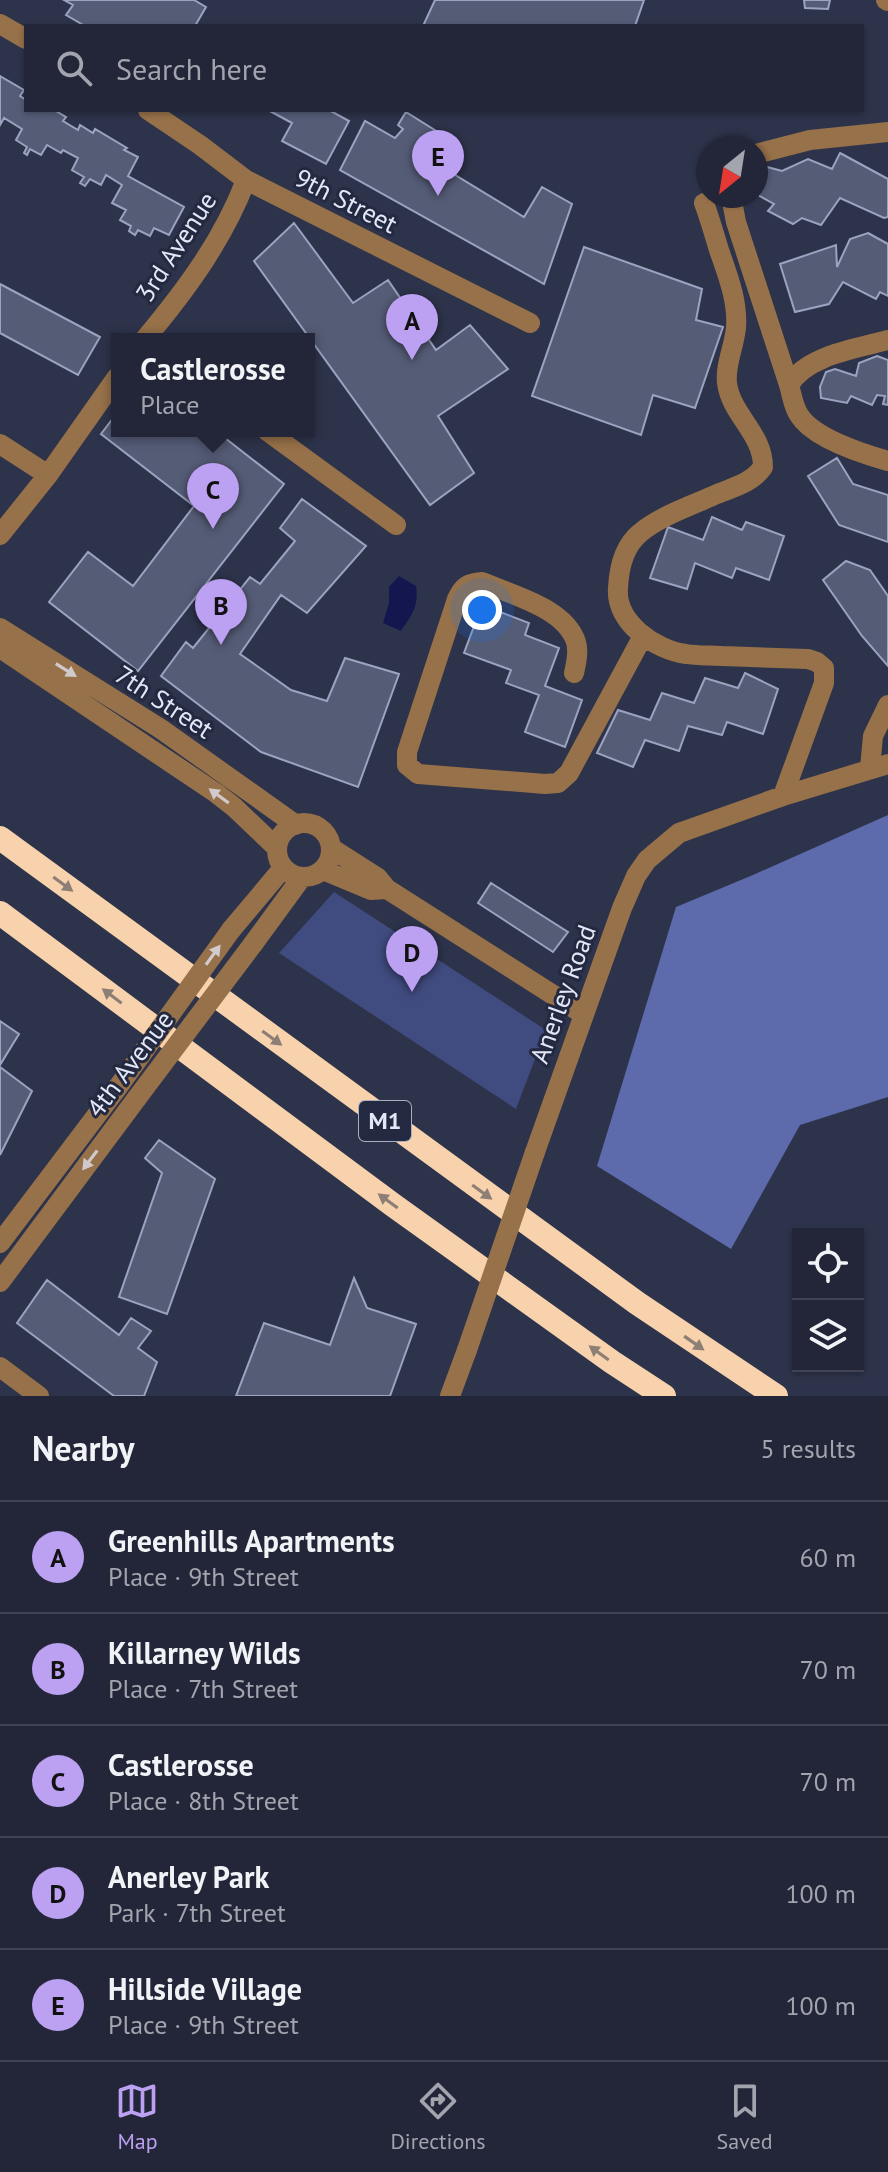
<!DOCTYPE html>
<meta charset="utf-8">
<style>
:root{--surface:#222638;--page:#2e3243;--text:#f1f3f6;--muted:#a2a5ae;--line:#3f4353;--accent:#bca0f2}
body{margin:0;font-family:"PT Sans",sans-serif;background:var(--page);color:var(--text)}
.controls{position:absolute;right:24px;bottom:24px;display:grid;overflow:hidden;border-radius:0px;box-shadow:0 2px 6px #0004}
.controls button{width:72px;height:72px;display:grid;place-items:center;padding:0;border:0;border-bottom:2px solid var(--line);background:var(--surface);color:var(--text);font:40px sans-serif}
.compass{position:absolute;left:696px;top:136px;width:72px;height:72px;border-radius:50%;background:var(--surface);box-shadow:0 2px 6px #0004;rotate:210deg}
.you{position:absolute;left:482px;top:610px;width:28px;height:28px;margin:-20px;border:6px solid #fff;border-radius:50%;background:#1a73e8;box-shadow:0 0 0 12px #1a73e833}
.badge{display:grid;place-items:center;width:52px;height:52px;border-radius:50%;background:var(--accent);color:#111;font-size:26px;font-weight:700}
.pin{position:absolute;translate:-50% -66px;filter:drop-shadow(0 2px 4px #0008)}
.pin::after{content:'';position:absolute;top:42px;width:28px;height:24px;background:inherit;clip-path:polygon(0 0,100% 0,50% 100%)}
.popup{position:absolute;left:111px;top:333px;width:204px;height:104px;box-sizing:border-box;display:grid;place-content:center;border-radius:0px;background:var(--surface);filter:drop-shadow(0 2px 6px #0005);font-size:26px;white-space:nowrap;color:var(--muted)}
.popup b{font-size:30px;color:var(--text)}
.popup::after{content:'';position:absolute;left:50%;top:100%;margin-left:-16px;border:16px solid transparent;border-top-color:var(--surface)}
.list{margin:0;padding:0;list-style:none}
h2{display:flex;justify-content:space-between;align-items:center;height:104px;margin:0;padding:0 32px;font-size:34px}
h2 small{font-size:26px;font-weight:400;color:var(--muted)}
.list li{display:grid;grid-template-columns:52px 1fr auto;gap:24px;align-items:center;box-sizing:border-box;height:112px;padding:0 32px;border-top:2px solid var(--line)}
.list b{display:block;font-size:30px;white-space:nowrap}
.list p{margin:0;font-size:26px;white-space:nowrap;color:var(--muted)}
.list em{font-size:26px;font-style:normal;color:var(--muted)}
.icon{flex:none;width:44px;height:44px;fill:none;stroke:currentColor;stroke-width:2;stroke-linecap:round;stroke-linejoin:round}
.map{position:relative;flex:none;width:888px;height:1396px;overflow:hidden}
.search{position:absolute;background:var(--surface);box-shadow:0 2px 6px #0004;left:24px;right:24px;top:24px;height:88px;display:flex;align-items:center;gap:20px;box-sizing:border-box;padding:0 28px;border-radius:0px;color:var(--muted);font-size:30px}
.sheet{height:664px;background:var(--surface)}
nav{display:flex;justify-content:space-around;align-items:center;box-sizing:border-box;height:112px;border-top:2px solid var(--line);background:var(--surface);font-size:22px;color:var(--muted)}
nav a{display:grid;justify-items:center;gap:4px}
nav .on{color:var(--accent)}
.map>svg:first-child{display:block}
</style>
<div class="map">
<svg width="888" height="1396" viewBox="0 0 888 1396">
<rect width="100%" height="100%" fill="#2d334a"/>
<path fill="#404b7f" d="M 334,892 L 546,1030 L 516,1109 L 279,953 Z"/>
<path fill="#5d6aac" d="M 888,815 L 888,1097 L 800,1125 L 731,1249 L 597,1166 L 676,907 L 753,875 Z"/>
<path fill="#13164f" d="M 399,576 L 416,586 C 419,606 412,615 401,631 L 383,623 L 389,603 L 389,587 Z"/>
<path fill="#555c76" stroke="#9ba3c0" stroke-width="2" d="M 64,0 L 194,0 L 206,7 L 195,26 L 85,26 L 66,15 L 73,5 Z
M 435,0 L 644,0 L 635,26 L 423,26 Z
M 804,0 L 830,0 L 828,9 L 805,8 Z
M 0,76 L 24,90 L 20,96 L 26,100 L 26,110 L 54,110 L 66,117 L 63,121 L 78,130 L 80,125 L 93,133 L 95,129 L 127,148 L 124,150 L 138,157 L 128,176 L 184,207 L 169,235 L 154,228 L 150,236 L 138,230 L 135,235 L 129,231 L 131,226 L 120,220 L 126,210 L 112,203 L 122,185 L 106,175 L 101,185 L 90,179 L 85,186 L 80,183 L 84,177 L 72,170 L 78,158 L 63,150 L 61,153 L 47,145 L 41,155 L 30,149 L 27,155 L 24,153 L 27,147 L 16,140 L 22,129 L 4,118 L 0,125 Z
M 268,110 L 329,110 L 349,121 L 326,164 L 282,141 L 292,123 Z
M 406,112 L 446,137 L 434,162 L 524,217 L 542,187 L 572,204 L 544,284 L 340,170 L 365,121 L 395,138 L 403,129 L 398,125 Z
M 840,153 L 888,179 L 888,217 L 884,218 L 840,198 L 821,225 L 802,218 L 793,224 L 768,211 L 774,204 L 756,194 L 756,185 L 767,167 L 782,171 L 808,159 L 832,169 Z
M 294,223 L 353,303 L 388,280 L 436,350 L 470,325 L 508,369 L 438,416 L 474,473 L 430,505 L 254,261 Z
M 868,233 L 888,244 L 888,296 L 880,292 L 876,299 L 843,282 L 829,304 L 795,312 L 780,264 L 836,245 L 837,267 L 850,239 Z
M 584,247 L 702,289 L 696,320 L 723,327 L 695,408 L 653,395 L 641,435 L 532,396 Z
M 0,284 L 100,337 L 78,375 L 0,333 Z
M 877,356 L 888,360 L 888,405 L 883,404 L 885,396 L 877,395 L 872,405 L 851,396 L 847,403 L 821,398 L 820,387 L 826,372 L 835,369 L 856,376 L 859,363 Z
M 117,413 L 117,431 L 216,431 L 284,484 L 138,671 L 49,602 L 88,552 L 133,586 L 194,506 L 101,434 Z
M 837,458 L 853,484 L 888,495 L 888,542 L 839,525 L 808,476 Z
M 302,499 L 366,546 L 307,613 L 281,595 L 240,654 L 291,690 L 327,701 L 345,658 L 399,674 L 358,787 L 261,752 L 161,676 L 186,642 L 193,648 L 250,577 L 260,584 L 295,541 L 280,528 Z
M 712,517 L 742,530 L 746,522 L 784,536 L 769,580 L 736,568 L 732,578 L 695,563 L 687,589 L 650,578 L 668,527 L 703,540 Z
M 846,561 L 870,570 L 888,596 L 888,666 L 862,636 L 823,580 Z
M 482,605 L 529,623 L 525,635 L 559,648 L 545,686 L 582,700 L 565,747 L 525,732 L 539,695 L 506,683 L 511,670 L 464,653 Z
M 745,673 L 778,689 L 763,734 L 727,722 L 722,735 L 688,726 L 679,751 L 645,740 L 633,767 L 597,753 L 618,710 L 650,720 L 662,693 L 694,703 L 705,678 L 738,688 Z
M 491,883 L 568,932 L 553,952 L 478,903 Z
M 0,1021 L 19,1034 L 0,1065 Z
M 0,1067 L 32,1091 L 0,1155 Z
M 159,1140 L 215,1179 L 167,1314 L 119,1297 L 162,1173 L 145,1158 Z
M 354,1278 L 367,1308 L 416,1324 L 390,1396 L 236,1396 L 264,1323 L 330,1345 Z
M 47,1280 L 119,1335 L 131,1318 L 151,1331 L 138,1348 L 157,1362 L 144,1396 L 114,1396 L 17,1323 Z"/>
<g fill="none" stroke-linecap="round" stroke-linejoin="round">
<path stroke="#977149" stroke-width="20" d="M 886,0 L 888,1
M 0,24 L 26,39
M 148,110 L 200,145 L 246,180 L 530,323
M 756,154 L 810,140 L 888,132
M 731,196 L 736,222 L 789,385
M 704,203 C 710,219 714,234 719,250 C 728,276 738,301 736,328 C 734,347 725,365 727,383 C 731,415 763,433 763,467 C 752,483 734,487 717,494 C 693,505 660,516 640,533 C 624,546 619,568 618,588 C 615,622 655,650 686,654 C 698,656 710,655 722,656 C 751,657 780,658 808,659 L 817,662 L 824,668 L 824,683 L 783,796
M 145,339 C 186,290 223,240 246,180
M 888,340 C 856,349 807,355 789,385 C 792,395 793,406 799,415 C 813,438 863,454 888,461
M 267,431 L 396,525
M 0,444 L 48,475
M 0,535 L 48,475 L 117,377
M 0,628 L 161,729 L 296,825
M 0,648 L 216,793 L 234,807 L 277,848
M 574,673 C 576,664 579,652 576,642 C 565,608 512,595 482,582 C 468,583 463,586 457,599 L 407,752 L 407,765 L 418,774 L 545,784 L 558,783 L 569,773 L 643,636
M 870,768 L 873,736 L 888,705
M277 850a27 27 0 1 1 54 0a27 27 0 1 1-54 0Z
M 331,848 L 378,878 L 387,889 L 583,1014
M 323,870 L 371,890 L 387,889
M 231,930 L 283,868
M 253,944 L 302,877
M 535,1152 L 622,908 L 636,876 L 647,860 L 679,833 L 783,796 L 888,764
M 0,1243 L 118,1087
M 0,1282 L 137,1098
M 0,1367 L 39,1396
M 450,1396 L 467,1350"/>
<path stroke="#f7d2ac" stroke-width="24" d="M 0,838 L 637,1303 L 776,1396
M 0,913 L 393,1205 L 612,1362 L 664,1396"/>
<path stroke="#977149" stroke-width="20" d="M 118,1087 L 231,930
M 137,1098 L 253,944
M 467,1350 L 535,1152"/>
</g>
<defs><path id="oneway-solid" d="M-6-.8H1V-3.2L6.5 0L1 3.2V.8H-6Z" transform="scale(2)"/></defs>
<g fill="#d0cacc">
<use href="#oneway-solid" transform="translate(66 670) rotate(32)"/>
<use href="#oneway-solid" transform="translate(219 796) rotate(-144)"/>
<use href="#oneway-solid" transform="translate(213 955) rotate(-54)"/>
<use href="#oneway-solid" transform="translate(90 1160) rotate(127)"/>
</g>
<g fill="#8d7e76">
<use href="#oneway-solid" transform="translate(63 884) rotate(36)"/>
<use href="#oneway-solid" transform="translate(112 996) rotate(-143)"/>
<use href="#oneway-solid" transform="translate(272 1038) rotate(36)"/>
<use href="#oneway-solid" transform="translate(482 1192) rotate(36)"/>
<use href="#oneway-solid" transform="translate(388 1201) rotate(-144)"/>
<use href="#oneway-solid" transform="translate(694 1343) rotate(35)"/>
<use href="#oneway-solid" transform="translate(599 1353) rotate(-144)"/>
</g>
<g text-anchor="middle" stroke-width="6" stroke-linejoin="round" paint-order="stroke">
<rect fill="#232940" stroke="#a9aec0" stroke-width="2" x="359" y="1101" width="52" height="40" rx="6"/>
<g font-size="24" font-weight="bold" fill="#e3e7f7">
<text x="385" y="1129">M1</text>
</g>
<g font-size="26" fill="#e3e7f7" stroke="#232940">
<text transform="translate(346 201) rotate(27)" y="9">9th Street</text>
<text transform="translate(176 247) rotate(-57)" y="9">3rd Avenue</text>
<text transform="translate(164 702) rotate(33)" y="9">7th Street</text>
<text transform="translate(563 994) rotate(-70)" y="9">Anerley Road</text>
<text transform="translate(130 1064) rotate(-53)" y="9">4th Avenue</text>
</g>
</g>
</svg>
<div class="controls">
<button><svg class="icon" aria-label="locate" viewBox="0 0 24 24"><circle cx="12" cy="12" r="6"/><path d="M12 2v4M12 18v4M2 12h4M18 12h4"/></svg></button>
<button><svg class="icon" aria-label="layers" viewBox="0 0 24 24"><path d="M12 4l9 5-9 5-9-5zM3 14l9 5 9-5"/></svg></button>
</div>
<svg class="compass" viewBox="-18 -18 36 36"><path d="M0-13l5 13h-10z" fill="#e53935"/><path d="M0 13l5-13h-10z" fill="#a2a5ae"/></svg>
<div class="you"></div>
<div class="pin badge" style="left:412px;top:360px">A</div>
<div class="pin badge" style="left:221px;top:645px">B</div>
<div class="pin badge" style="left:213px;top:529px">C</div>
<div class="popup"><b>Castlerosse</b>Place</div>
<div class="pin badge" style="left:412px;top:992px">D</div>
<div class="pin badge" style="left:438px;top:196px">E</div>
<div class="search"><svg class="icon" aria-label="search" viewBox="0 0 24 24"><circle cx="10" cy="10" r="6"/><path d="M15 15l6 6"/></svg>Search here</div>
</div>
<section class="sheet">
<h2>Nearby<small>5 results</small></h2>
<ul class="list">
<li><span class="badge">A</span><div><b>Greenhills Apartments</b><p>Place · 9th Street</p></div><em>60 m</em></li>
<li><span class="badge">B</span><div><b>Killarney Wilds</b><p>Place · 7th Street</p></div><em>70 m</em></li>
<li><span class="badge">C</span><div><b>Castlerosse</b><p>Place · 8th Street</p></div><em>70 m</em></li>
<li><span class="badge">D</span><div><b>Anerley Park</b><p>Park · 7th Street</p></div><em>100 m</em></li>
<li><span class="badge">E</span><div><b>Hillside Village</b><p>Place · 9th Street</p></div><em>100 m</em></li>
</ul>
</section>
<nav>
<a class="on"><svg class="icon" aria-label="map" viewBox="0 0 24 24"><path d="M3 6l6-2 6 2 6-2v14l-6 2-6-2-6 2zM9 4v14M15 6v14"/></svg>Map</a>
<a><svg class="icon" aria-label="directions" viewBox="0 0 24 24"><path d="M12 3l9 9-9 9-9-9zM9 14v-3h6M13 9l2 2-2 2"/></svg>Directions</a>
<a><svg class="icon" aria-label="saved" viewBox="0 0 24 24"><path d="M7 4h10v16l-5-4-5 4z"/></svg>Saved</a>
</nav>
